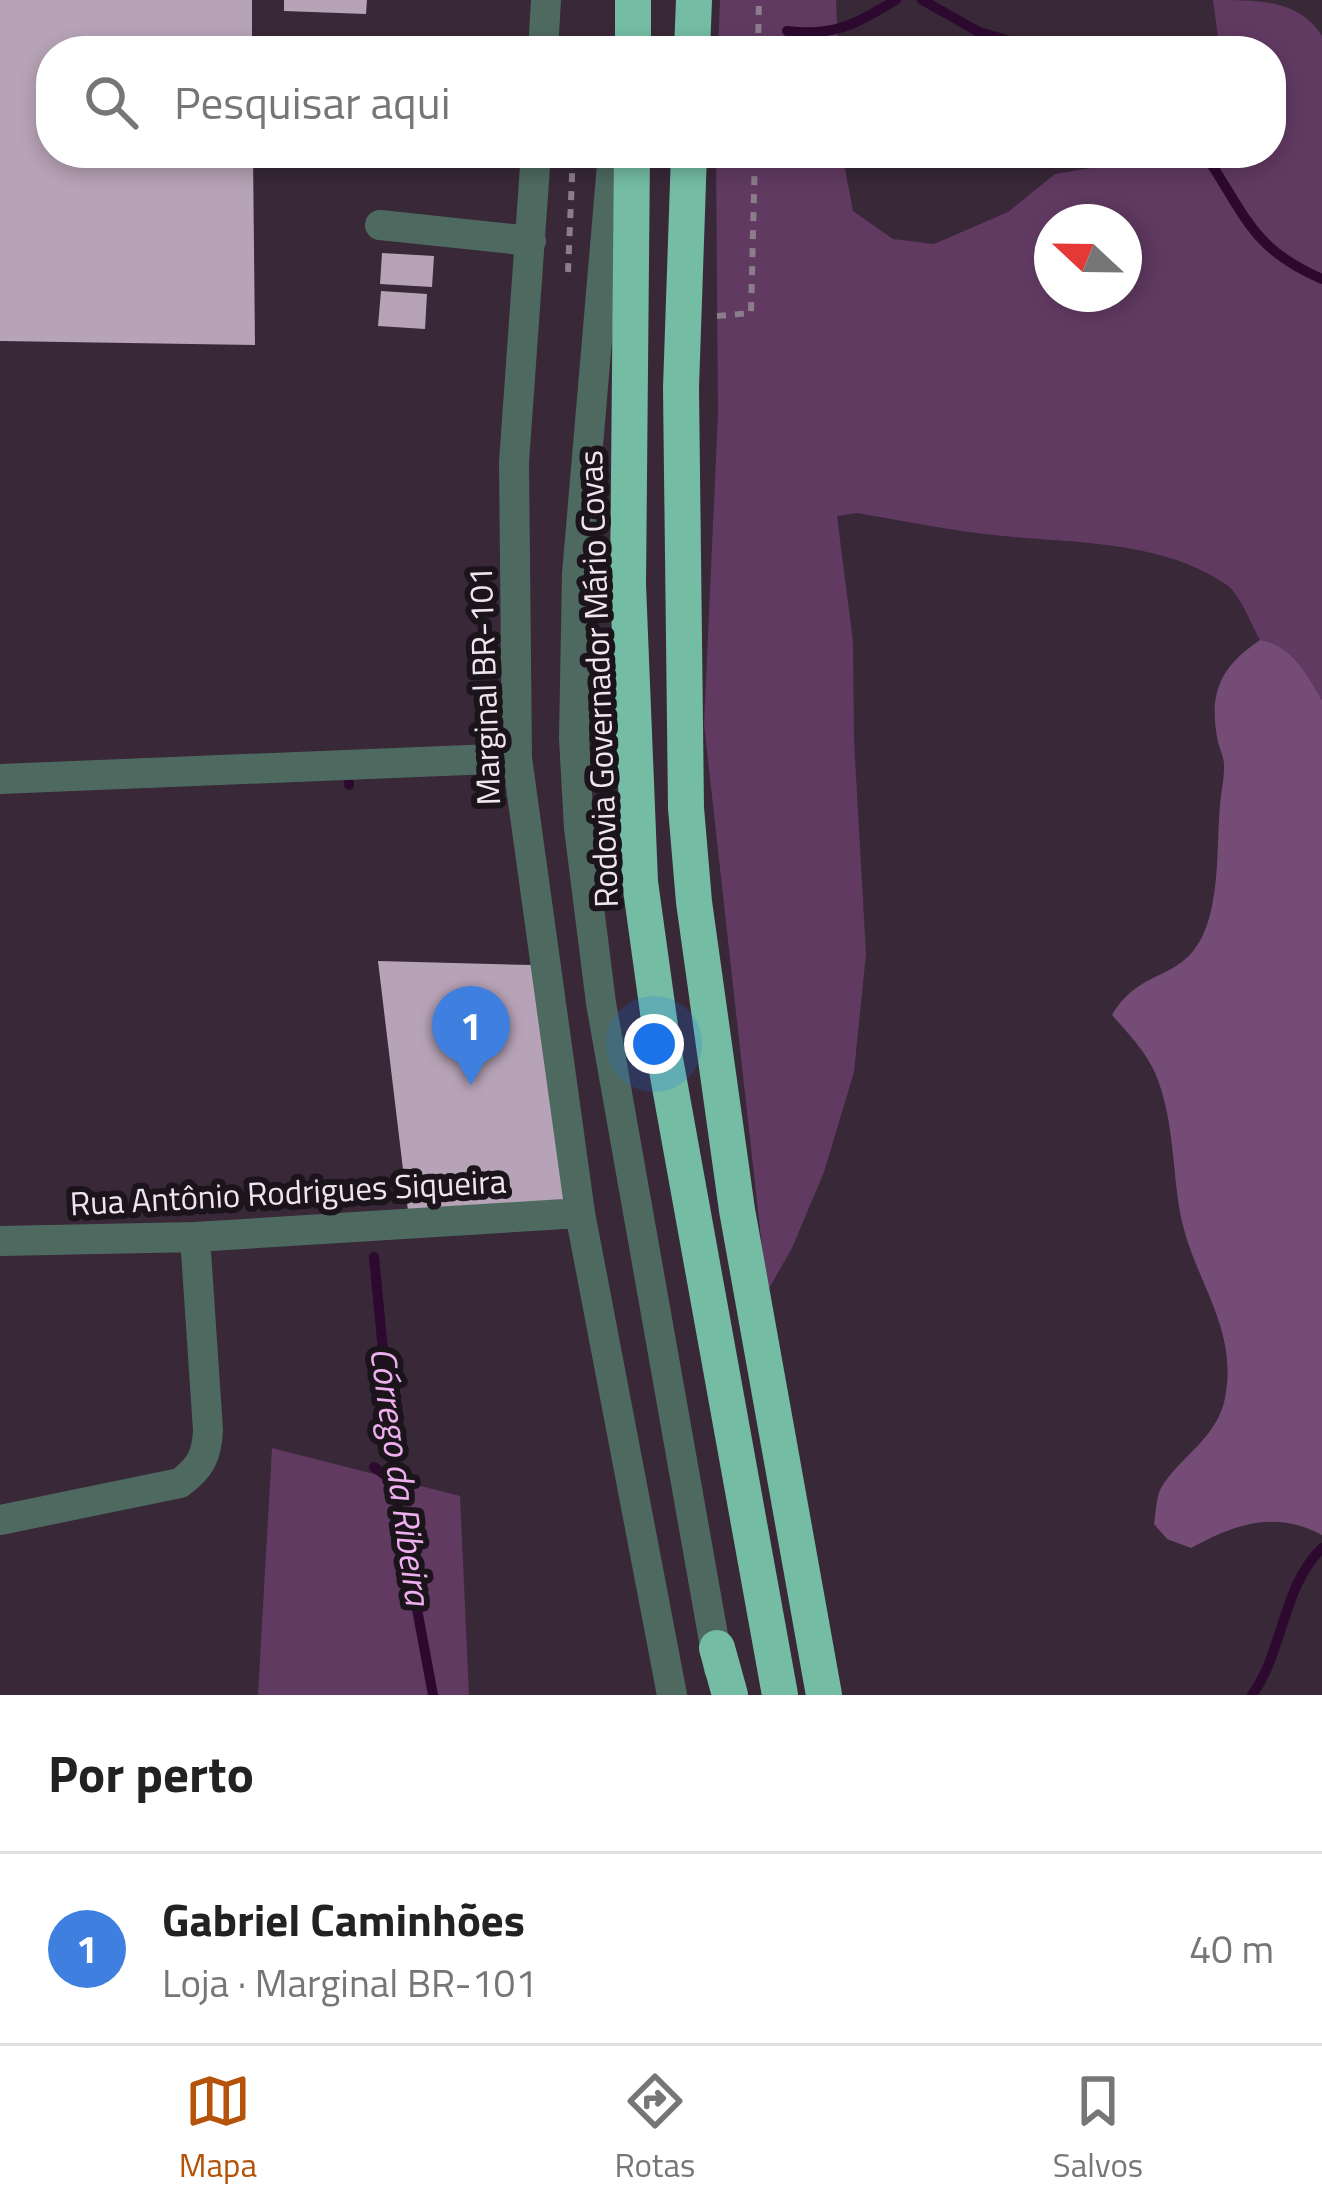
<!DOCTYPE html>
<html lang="pt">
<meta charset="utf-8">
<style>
:root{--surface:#fff;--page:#f2f2f2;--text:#222;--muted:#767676;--line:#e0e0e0;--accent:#b45309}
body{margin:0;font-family:"Titillium Web",sans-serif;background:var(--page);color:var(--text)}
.compass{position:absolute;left:1034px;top:204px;width:108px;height:108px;border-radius:50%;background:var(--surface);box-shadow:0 6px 18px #0003;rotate:292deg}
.you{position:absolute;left:654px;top:1044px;width:42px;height:42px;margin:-30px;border:9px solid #fff;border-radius:50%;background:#1a73e8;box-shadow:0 0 0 18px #1a73e833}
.badge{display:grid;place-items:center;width:78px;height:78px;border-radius:50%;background:var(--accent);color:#fff;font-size:39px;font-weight:700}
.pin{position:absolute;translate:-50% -99px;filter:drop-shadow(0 3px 6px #0008)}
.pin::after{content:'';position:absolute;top:63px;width:42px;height:36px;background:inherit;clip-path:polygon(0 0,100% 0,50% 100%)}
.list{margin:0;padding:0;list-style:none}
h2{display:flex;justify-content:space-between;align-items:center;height:156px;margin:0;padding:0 48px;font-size:51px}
h2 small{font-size:39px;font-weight:400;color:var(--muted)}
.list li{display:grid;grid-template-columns:78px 1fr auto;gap:36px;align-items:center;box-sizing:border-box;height:192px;padding:0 48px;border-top:3px solid var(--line)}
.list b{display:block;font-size:45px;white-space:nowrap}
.list p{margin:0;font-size:39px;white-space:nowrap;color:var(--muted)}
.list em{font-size:39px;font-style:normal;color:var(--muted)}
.icon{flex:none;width:66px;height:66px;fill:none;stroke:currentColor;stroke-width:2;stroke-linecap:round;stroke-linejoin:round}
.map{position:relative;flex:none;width:1322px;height:1695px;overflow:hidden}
.search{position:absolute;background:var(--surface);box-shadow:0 6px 18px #0003;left:36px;right:36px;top:36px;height:132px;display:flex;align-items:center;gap:30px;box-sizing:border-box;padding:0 42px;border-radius:48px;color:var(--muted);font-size:45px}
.sheet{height:348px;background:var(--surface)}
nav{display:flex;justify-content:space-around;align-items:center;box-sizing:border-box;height:168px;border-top:3px solid var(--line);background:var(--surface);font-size:33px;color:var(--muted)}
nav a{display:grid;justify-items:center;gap:6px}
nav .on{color:var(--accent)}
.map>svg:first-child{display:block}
</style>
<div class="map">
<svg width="1322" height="1695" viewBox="0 0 1322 1695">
<rect width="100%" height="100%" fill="#382838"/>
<path fill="#613a62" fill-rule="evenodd" d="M 720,0 L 836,0 L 838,51 L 718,51 Z
M 1213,0 C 1260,0 1299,0 1322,36 L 1322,700 C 1306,673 1292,645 1260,640 C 1251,624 1241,596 1227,585 C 1158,537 1064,544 985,534 C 942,529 899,520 857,513 L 837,516 L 853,642 L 854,740 L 866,954 L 854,1072 L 824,1172 L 792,1248 L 767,1292 L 704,724 L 718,414 L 716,153 L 842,153 L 853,211 L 893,239 L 934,244 L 1008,212 L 1055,174 L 1120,163 L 1139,153 L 1271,153 L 1271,51 L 1215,51 L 1218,37 ZM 1052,222 L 1124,222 L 1124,294 L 1052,294 Z
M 272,1448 L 460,1496 L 469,1695 L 258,1695 Z"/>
<path fill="#754c76" d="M 1260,640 C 1292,645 1306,673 1322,700 L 1322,1535 C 1275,1510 1235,1524 1191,1548 L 1167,1539 L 1154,1524 C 1156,1513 1156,1497 1161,1488 C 1180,1456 1217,1439 1225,1398 C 1239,1326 1192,1279 1180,1212 C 1172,1166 1174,1120 1156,1075 C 1147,1053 1128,1033 1112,1015 C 1145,959 1195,989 1212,906 C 1219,872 1217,839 1220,805 C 1221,793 1224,781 1224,768 C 1225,759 1220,751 1218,742 C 1208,693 1220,667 1260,640 Z"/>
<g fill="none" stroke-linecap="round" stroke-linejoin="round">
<path stroke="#2d092f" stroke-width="10" d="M 922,0 L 979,32 L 1043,51
M 787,31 C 835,37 855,24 896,0
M 1204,153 C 1245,213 1250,248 1322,279
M 349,783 L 349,785
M 374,1257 L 398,1507 L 433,1695
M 374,1467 L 396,1483
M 1252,1695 C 1284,1650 1282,1587 1322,1548"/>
</g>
<path fill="#b7a3b7" d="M 0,0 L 252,0 L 252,51 L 51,51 L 51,153 L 253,153 L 255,345 L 0,341 Z
M 284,0 L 367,0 L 366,14 L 284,11 Z
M 382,253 L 434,256 L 432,287 L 380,284 Z
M 381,291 L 427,294 L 425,329 L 378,326 Z
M 378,961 L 532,965 L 566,1205 L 408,1211 Z"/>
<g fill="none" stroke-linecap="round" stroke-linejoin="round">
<path stroke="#8b7d8a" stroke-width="6" stroke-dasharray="9 9" stroke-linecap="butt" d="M 758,51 L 759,0
M 568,272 L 573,153
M 717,316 L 751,313 L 755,153"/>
<path stroke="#4e6a60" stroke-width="30" d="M 543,51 L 546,0
M 536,153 L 514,462 L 517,758 L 580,1213 L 672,1695
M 613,153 L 577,574 L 574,738 L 579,828 L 601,1003 L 719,1669
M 380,225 L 531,241
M 0,779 L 517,758
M 0,1241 L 195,1237 L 580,1213
M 0,1520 L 180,1483 C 200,1468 207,1456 208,1430 L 195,1237"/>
<path stroke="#74bca4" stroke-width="36" d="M 633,51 L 633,0
M 692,51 L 694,0
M 632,153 L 628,585 L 640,882 L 663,1048 L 780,1695
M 689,153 L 681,388 L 686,808 L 694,902 L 737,1210 L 824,1695
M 717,1648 L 730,1695"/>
</g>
<g text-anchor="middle" stroke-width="12" stroke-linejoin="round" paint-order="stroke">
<g font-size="33" fill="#f0e5ef" stroke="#1b141b">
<text transform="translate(598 679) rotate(-92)" y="12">Rodovia Governador Mário Covas</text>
<text transform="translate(484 686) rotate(-92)" y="12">Marginal BR-101</text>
<text transform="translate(288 1192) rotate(-3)" y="12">Rua Antônio Rodrigues Siqueira</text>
</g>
<g font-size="36" font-style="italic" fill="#eeafef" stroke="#1b141b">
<text transform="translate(401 1476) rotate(82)" y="13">Córrego da Ribeira</text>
</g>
</g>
</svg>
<svg class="compass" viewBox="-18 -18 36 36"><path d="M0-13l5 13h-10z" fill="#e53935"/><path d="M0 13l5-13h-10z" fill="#767676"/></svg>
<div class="you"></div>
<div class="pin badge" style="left:471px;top:1085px;background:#3f7fe0">1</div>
<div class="search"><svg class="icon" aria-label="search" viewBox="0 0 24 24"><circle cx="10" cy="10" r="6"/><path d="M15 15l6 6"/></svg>Pesquisar aqui</div>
</div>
<section class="sheet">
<h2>Por perto<small></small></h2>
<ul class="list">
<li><span class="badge" style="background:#3f7fe0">1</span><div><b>Gabriel Caminhões</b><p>Loja · Marginal BR-101</p></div><em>40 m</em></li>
</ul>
</section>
<nav>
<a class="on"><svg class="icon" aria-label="map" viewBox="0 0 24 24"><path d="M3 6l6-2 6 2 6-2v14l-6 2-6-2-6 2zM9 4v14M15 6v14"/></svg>Mapa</a>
<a><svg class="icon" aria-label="directions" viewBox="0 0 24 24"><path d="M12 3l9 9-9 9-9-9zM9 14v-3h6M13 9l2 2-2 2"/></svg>Rotas</a>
<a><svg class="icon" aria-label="saved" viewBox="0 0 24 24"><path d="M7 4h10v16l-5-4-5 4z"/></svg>Salvos</a>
</nav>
